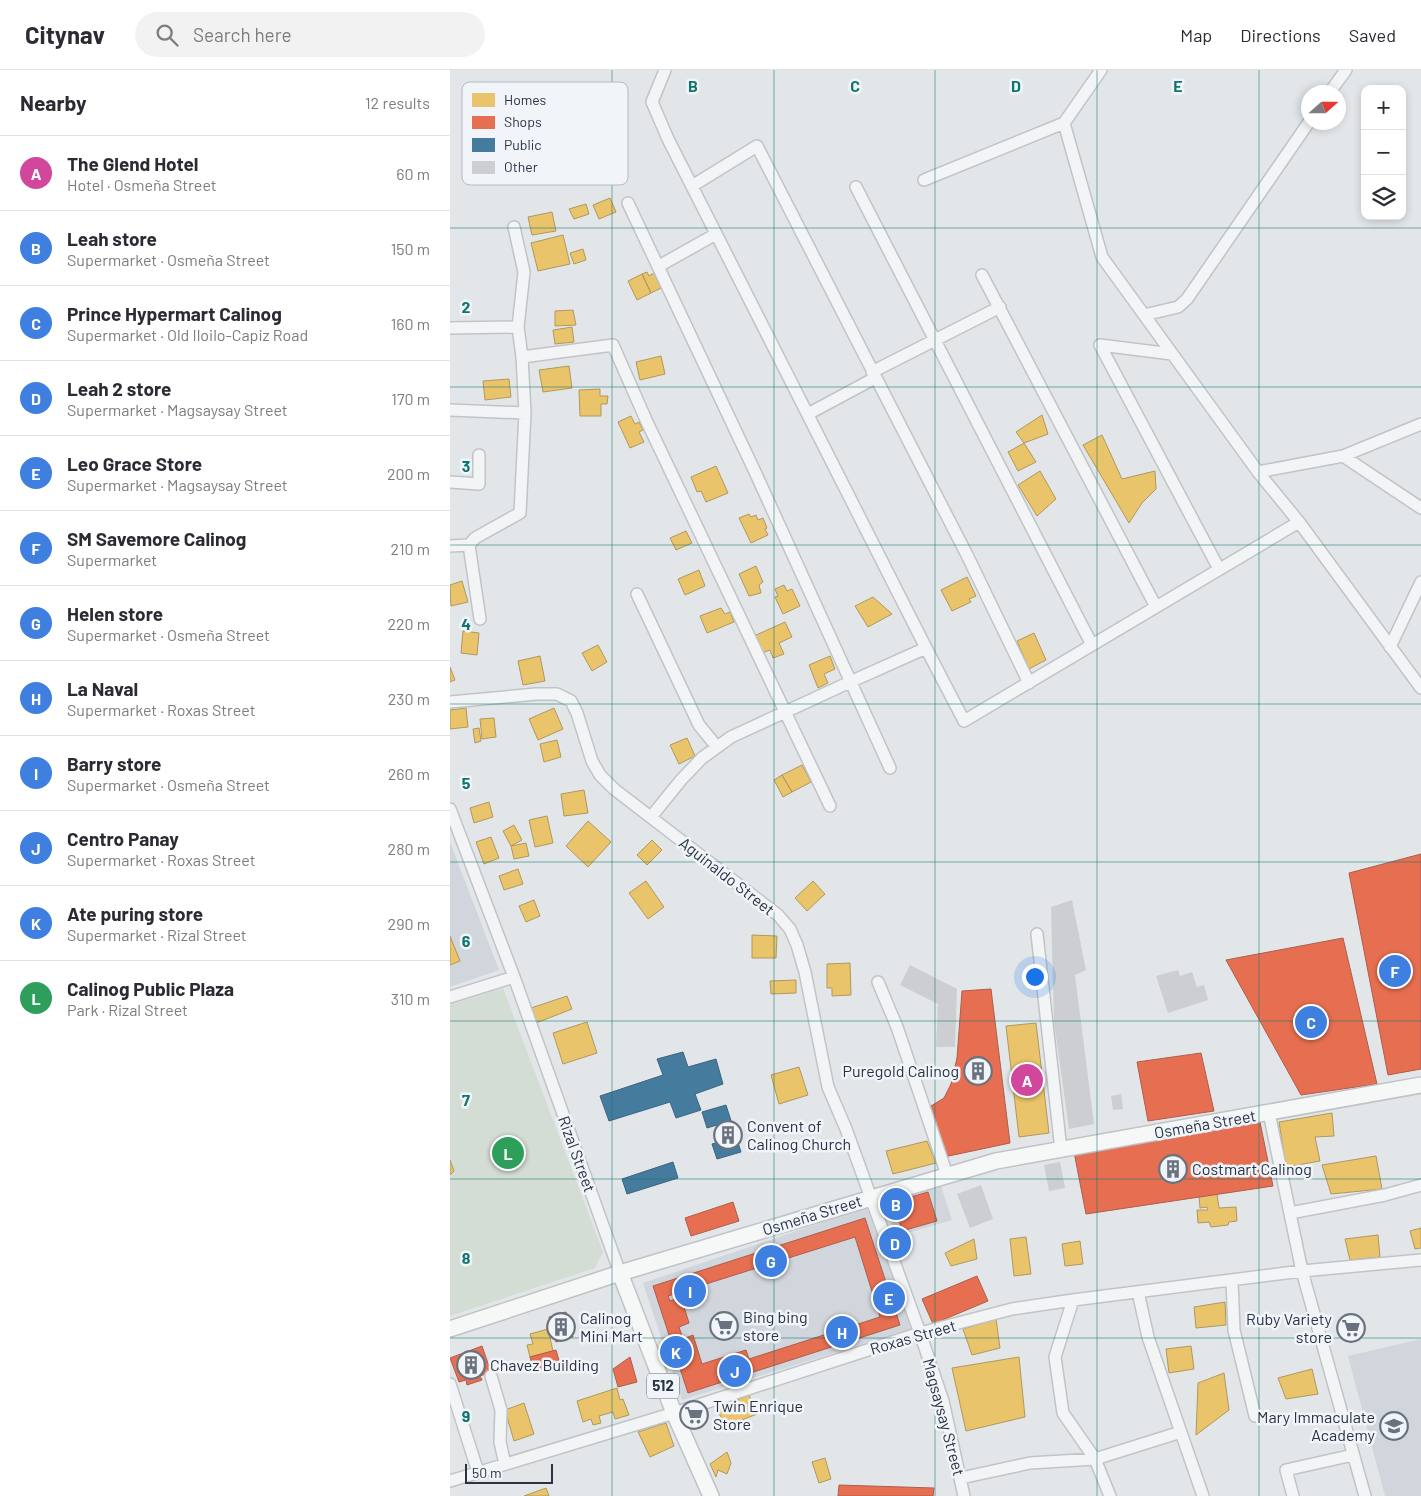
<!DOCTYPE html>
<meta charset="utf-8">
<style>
:root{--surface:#fff;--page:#f2f2f3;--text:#2b2b33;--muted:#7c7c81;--line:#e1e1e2;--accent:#ea580c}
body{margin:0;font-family:Barlow,sans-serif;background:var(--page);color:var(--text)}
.controls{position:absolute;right:15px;top:15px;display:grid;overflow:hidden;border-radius:10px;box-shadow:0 2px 8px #0003}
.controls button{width:45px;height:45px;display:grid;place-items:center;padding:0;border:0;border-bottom:1px solid var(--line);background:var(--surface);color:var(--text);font:25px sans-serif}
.compass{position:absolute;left:851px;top:15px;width:45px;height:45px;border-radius:50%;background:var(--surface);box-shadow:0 2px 8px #0003;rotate:69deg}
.scale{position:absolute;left:15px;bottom:12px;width:88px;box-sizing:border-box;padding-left:5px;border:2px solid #283344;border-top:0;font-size:14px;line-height:18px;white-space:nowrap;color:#283344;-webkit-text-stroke:4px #f1f4f8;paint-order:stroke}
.you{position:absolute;left:584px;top:906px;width:18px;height:18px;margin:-12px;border:4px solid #fff;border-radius:50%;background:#1a73e8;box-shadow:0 0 0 8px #1a73e833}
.badge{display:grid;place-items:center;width:32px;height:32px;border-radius:50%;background:var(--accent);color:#fff;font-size:16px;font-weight:700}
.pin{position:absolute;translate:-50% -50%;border:2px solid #fff;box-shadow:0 1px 5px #0006}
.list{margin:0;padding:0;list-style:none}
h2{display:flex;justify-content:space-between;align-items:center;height:65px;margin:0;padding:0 20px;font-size:21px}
h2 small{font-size:16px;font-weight:400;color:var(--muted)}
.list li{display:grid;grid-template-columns:32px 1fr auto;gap:15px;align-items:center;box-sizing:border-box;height:75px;padding:0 20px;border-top:1px solid var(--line)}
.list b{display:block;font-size:19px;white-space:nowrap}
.list p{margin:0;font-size:16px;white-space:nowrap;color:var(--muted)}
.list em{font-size:16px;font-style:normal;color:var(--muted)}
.icon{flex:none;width:28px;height:28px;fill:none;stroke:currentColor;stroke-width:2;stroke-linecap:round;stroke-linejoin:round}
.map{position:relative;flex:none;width:971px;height:1426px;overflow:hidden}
header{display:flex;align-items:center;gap:30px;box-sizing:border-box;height:70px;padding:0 25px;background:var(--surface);border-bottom:1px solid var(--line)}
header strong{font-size:24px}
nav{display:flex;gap:28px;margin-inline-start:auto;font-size:18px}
.search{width:350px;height:45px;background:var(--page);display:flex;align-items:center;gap:12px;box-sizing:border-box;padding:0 18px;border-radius:28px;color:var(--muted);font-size:19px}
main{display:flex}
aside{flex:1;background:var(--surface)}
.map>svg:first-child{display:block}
</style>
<header>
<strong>Citynav</strong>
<div class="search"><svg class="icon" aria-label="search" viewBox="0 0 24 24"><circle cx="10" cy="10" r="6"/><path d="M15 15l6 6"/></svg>Search here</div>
<nav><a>Map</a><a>Directions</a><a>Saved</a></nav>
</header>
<main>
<aside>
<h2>Nearby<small>12 results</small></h2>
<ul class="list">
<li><span class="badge" style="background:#d1479c">A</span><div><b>The Glend Hotel</b><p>Hotel · Osmeña Street</p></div><em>60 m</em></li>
<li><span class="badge" style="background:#3f7fe0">B</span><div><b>Leah store</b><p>Supermarket · Osmeña Street</p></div><em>150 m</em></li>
<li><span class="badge" style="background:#3f7fe0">C</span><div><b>Prince Hypermart Calinog</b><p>Supermarket · Old Iloilo-Capiz Road</p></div><em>160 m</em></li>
<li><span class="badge" style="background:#3f7fe0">D</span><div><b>Leah 2 store</b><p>Supermarket · Magsaysay Street</p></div><em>170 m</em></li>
<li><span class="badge" style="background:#3f7fe0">E</span><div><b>Leo Grace Store</b><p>Supermarket · Magsaysay Street</p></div><em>200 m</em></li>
<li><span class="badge" style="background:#3f7fe0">F</span><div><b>SM Savemore Calinog</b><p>Supermarket</p></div><em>210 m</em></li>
<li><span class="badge" style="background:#3f7fe0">G</span><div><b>Helen store</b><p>Supermarket · Osmeña Street</p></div><em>220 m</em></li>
<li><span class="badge" style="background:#3f7fe0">H</span><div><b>La Naval</b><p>Supermarket · Roxas Street</p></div><em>230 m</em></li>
<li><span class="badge" style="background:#3f7fe0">I</span><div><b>Barry store</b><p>Supermarket · Osmeña Street</p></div><em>260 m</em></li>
<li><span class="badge" style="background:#3f7fe0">J</span><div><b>Centro Panay</b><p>Supermarket · Roxas Street</p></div><em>280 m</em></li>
<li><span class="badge" style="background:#3f7fe0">K</span><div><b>Ate puring store</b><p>Supermarket · Rizal Street</p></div><em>290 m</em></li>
<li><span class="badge" style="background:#2e9e5b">L</span><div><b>Calinog Public Plaza</b><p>Park · Rizal Street</p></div><em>310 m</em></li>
</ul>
</aside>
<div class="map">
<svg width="971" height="1426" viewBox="0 0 971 1426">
<rect width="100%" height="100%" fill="#e3e6e9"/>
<path fill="#d1d5dc" d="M 0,772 L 49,900 L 0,917 Z
M 491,1116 L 502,1150 L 447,1166 L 434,1134 Z
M 417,1137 L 461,1259 L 232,1330 L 193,1213 Z
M 971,1269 L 971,1426 L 935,1426 L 898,1286 Z"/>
<path fill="#d4ddd3" d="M 53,918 L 153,1182 L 145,1198 L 0,1246 L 0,935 Z"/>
<path fill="#e9c46a" stroke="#af985f" d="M 160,128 L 166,142 L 149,149 L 143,135 Z
M 136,134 L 139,144 L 124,149 L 119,139 Z
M 102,142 L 106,161 L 82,165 L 78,147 Z
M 113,165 L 120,194 L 88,201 L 81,173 Z
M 133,179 L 136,190 L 124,194 L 120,183 Z
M 197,202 L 199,206 L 204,203 L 211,218 L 201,223 L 192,204 Z
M 192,204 L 201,223 L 187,230 L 178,211 Z
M 123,240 L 126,255 L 105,256 L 105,241 Z
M 122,257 L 124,272 L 105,274 L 103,260 Z
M 211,286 L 215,304 L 190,310 L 186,292 Z
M 119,296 L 122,318 L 93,322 L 89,300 Z
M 59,309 L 61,327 L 35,330 L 33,311 Z
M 150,319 L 150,326 L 158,326 L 157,334 L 151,334 L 151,346 L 130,346 L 129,320 Z
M 592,345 L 598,364 L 574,373 L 566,362 Z
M 181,346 L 185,354 L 189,352 L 193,360 L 189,362 L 194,372 L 180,378 L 168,352 Z
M 652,365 L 672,409 L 705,401 L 706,419 L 692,433 L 679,453 L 633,375 Z
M 574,373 L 586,392 L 568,401 L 558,382 Z
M 266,396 L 278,423 L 256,432 L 251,421 L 247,422 L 241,407 Z
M 590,401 L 606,429 L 587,446 L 568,415 Z
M 299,444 L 301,447 L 306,445 L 308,450 L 313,448 L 317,458 L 315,459 L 318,465 L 301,473 L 289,448 Z
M 236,461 L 242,473 L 226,480 L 220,468 Z
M 306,496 L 313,512 L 309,515 L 311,523 L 299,526 L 289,504 Z
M 249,500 L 255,516 L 235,525 L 228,509 Z
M 517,507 L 526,526 L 519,529 L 521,532 L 502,541 L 491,520 Z
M 12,511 L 18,532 L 1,536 L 0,515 Z
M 334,515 L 337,521 L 342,519 L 350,536 L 333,544 L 325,527 L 328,526 L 325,519 Z
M 423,527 L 442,544 L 418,557 L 405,536 Z
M 271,538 L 275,544 L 280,542 L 284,552 L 257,563 L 250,546 Z
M 335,552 L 342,567 L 329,573 L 334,584 L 323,588 L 320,580 L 312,583 L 304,566 Z
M 13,561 L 29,563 L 27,585 L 11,583 Z
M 584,563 L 596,590 L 579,599 L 567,571 Z
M 148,575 L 157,592 L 142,601 L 132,583 Z
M 90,586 L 95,611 L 73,615 L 68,591 Z
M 380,586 L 385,599 L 374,604 L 378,613 L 368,618 L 359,595 Z
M 0,597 L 5,610 L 0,612 Z
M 16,638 L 18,657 L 0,659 L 0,640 Z
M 104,638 L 113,659 L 88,670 L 79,649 Z
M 44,648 L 46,667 L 32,669 L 30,649 Z
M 29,658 L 31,671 L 25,673 L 23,659 Z
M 237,668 L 245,686 L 229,694 L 220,675 Z
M 107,670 L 111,687 L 94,692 L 90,674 Z
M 352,695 L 361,712 L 342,722 L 332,705 Z
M 332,705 L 342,722 L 333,727 L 324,710 Z
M 134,720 L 138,743 L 114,746 L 111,724 Z
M 39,732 L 43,747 L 24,753 L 20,738 Z
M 97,746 L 103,773 L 85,777 L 79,750 Z
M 138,751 L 161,772 L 138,797 L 116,776 Z
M 64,755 L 72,770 L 61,776 L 53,761 Z
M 41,767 L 49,788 L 34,794 L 26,772 Z
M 202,770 L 212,780 L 197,795 L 187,785 Z
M 76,773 L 79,786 L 64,789 L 61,776 Z
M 68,799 L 73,814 L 54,820 L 49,806 Z
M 196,811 L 214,837 L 198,849 L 179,823 Z
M 363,811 L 375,824 L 357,841 L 345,828 Z
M 84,830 L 90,846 L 76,852 L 69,836 Z
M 302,865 L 327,866 L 326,888 L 302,888 Z
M 0,866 L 10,891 L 0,895 Z
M 400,893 L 401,925 L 382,926 L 382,918 L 377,918 L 377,894 Z
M 346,910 L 346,923 L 321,924 L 320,911 Z
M 117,926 L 122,939 L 86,953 L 81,938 Z
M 137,952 L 147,983 L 113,994 L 103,963 Z
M 586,953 L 599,1063 L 569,1067 L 556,956 Z
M 349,997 L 358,1025 L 329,1034 L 321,1005 Z
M 882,1043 L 884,1066 L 865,1067 L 870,1091 L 836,1097 L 829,1052 Z
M 477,1071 L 486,1093 L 443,1104 L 436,1081 Z
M 926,1086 L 932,1119 L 881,1124 L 872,1095 Z
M 0,1090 L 4,1101 L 0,1105 Z
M 767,1124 L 769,1138 L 786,1137 L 787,1151 L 779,1152 L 778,1155 L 761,1157 L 759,1152 L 748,1153 L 747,1140 L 758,1140 L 757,1137 L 750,1138 L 749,1126 Z
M 971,1158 L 971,1178 L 965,1179 L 960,1161 Z
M 928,1165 L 930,1187 L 900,1190 L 895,1169 Z
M 576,1167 L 581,1204 L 564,1206 L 560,1169 Z
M 524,1169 L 527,1189 L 501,1196 L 495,1183 Z
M 630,1171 L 633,1194 L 615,1196 L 612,1174 Z
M 775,1232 L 776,1255 L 746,1258 L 744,1237 Z
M 546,1249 L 550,1278 L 522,1285 L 513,1259 Z
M 98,1259 L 103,1281 L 80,1287 L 77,1275 L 83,1274 L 80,1264 Z
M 741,1276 L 744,1299 L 719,1303 L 716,1279 Z
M 569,1287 L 575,1347 L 516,1361 L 502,1298 Z
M 862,1299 L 868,1324 L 836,1329 L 828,1308 Z
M 774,1303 L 779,1340 L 746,1365 L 748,1313 Z
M 167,1318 L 170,1330 L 173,1329 L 179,1345 L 165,1349 L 163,1342 L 149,1346 L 151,1353 L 143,1355 L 141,1349 L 133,1352 L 127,1331 Z
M 299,1325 L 307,1344 L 275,1357 L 267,1338 Z
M 74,1333 L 84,1364 L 64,1371 L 55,1340 Z
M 216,1353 L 224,1376 L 200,1387 L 188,1362 Z
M 277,1382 L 281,1393 L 277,1404 L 268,1400 L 266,1407 L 260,1394 Z
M 375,1388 L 381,1409 L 369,1413 L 362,1392 Z
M 96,1418 L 99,1426 L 74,1426 Z"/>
<path fill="#e76f51" stroke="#ae5d4d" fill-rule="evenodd" d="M 971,784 L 971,999 L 938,1005 L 899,803 Z
M 893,868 L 927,1014 L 851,1025 L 776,890 Z
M 541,919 L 560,1073 L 494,1087 L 481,1036 L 494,1028 L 501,1014 L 507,988 L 512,921 Z
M 751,983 L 764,1041 L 698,1051 L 687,992 Z
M 810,1052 L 823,1116 L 636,1144 L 624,1082 Z
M 478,1122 L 487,1151 L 452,1161 L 444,1132 Z
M 283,1132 L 289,1151 L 241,1166 L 235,1148 Z
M 415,1148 L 450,1255 L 238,1323 L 203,1216 ZM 405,1167 L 430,1247 L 299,1289 L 296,1280 L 252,1294 L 243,1265 L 233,1269 L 229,1257 L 239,1253 L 231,1227 L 220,1231 L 218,1226 Z
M 527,1206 L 538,1231 L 483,1254 L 472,1229 Z
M 116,1242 L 123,1267 L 106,1272 L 99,1247 Z
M 32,1276 L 41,1302 L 30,1306 L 32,1310 L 17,1315 L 16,1310 L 9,1312 L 0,1288 Z
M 106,1280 L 110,1294 L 84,1301 L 80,1287 Z
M 180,1287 L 187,1312 L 168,1317 L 163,1299 Z
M 389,1415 L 484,1418 L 483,1426 L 388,1426 Z"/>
<path fill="#457b9d" stroke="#3c6582" d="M 233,982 L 238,997 L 266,989 L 273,1014 L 245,1024 L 251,1040 L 226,1048 L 220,1032 L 159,1051 L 150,1026 L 213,1005 L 207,989 Z
M 276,1035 L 291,1082 L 267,1089 L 262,1074 L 272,1071 L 267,1055 L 257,1058 L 252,1042 Z
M 223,1092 L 228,1108 L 177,1124 L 172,1109 Z"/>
<path fill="#ccced1" d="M 622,830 L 636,900 L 625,905 L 644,1054 L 619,1059 L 604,952 L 601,837 Z
M 460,895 L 507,919 L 505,977 L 486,977 L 488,934 L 450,915 Z
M 728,900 L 730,906 L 742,902 L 747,917 L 754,915 L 758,930 L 718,943 L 706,906 Z
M 671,1024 L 673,1039 L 663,1040 L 661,1026 Z
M 610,1092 L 615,1118 L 599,1121 L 594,1095 Z
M 531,1115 L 543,1149 L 520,1158 L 507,1124 Z"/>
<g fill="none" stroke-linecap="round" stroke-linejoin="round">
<defs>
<path id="minor" d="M 215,0 L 202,32 L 218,69 L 476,578 L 514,651 L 849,452
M 880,22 L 896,0
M 614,53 L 652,187 L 808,402 L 849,452 L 971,618
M 474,110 L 614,53 L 651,0
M 242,116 L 307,76 L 517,485 L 579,613
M 406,117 L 642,575
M 178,133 L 306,404 L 440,698
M 209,196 L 266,164
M 532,205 L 706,537
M 694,245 L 728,237 L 737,229 L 859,52
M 0,258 L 68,257
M 650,275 L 769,499
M 650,275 L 722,284
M 72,287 L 163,275 L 197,352 L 380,736
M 422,302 L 550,237
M 0,340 L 75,343
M 358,344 L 425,308
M 893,386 L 971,438
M 808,402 L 893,386 L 971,354
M 0,412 L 29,414 L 29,385
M 0,476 L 19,475
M 187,524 L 249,655 L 267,677
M 30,549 L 19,475 L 25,468 L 70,443 L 75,343 L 72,287 L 68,257 L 74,202 L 64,157
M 940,577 L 971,512
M 0,632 L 86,624 L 107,624 L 121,631 L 127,643 L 142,691 L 150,705 L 164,719 L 328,845 L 340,859 L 347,875 L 355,902 L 378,1017 L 396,1059 L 470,1263 L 493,1331 L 514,1426
M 0,739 L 64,907 L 170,1203
M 201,747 L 231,710 L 252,688 L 281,667 L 400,612 L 476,578
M 587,864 L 611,1080
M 428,912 L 447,957 L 497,1105
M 0,927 L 64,907
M 819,1043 L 852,1201 L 915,1426
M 840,1143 L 935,1125 L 971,1115
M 782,1210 L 784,1260 L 805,1346
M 688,1222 L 698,1267 L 753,1426
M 41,1306 L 51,1340 L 50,1372 L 55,1394
M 0,1314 L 28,1402
M 511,1408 L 580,1393 L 645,1389 L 613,1343 L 605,1287 L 623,1230
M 0,1411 L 224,1343 L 470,1263 L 562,1239 L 623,1230 L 852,1201 L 971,1190
M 660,1426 L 645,1389 L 731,1362
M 843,1426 L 836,1400 L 903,1385"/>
<path id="major" d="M 170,1203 L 224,1343 L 261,1426
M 0,1259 L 170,1203 L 546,1091 L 971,1015"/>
</defs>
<use href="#minor" stroke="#c1c4c7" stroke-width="14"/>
<use href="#major" stroke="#bfc2c6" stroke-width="18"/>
<use href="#minor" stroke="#f3f4f5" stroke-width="11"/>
<use href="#major" stroke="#f6f7f7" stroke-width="15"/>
</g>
<path fill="none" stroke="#0f766e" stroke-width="1" stroke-opacity="0.55" d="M 162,0 L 162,1426M 324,0 L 324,1426M 485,0 L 485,1426M 647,0 L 647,1426M 809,0 L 809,1426M 0,158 L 971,158M 0,317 L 971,317M 0,475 L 971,475M 0,634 L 971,634M 0,792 L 971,792M 0,951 L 971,951M 0,1109 L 971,1109M 0,1268 L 971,1268"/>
<defs>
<symbol id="building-ring" viewBox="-11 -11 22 22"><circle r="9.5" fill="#f1f4f8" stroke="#69727e" stroke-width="1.5"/><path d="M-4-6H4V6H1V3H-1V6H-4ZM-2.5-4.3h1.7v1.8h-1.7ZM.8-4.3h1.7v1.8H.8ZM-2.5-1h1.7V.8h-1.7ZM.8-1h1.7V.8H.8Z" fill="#69727e"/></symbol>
<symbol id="supermarket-ring" viewBox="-11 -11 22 22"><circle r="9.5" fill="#f1f4f8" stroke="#69727e" stroke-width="1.5"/><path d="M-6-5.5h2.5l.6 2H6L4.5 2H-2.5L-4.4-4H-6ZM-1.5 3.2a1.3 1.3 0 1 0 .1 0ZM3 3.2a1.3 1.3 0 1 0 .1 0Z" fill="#69727e"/></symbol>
<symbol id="school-ring" viewBox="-11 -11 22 22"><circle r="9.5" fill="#f1f4f8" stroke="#69727e" stroke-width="1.5"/><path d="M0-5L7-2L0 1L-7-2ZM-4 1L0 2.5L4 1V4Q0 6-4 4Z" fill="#69727e"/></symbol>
</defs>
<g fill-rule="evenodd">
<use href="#building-ring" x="512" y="985" width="32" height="32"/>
<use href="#building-ring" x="262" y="1049" width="32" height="32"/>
<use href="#building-ring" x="707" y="1083" width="32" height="32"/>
<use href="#supermarket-ring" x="258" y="1240" width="32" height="32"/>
<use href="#building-ring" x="95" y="1241" width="32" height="32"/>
<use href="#supermarket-ring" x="885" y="1242" width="32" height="32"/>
<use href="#building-ring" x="5" y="1279" width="32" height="32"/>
<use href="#supermarket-ring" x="228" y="1329" width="32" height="32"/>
<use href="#school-ring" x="928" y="1340" width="32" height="32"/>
</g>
<g text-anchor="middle" stroke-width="5" stroke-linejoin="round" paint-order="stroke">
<rect fill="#f1f4f8" stroke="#646d7a" stroke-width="1" x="197" y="1303.5" width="32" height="25" rx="4"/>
<g font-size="15" font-weight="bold" fill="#283344">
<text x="213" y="1321">512</text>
</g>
<g font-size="16" fill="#283344" stroke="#f1f4f8">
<text transform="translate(277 806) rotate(38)" y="6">Aguinaldo Street</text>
<text transform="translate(755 1054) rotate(-10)" y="6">Osmeña Street</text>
<text transform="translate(127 1084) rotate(70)" y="6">Rizal Street</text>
<text transform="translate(362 1145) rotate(-17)" y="6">Osmeña Street</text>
<text transform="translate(463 1267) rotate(-16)" y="6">Roxas Street</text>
<text transform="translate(494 1347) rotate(75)" y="6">Magsaysay Street</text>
</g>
<g font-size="16" fill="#283344" stroke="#f1f4f8" text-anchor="start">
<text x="509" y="1007" text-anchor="end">Puregold Calinog</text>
<text x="297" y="1062">Convent of<tspan x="297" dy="18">Calinog Church</tspan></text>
<text x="742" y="1105">Costmart Calinog</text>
<text x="293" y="1253">Bing bing<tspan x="293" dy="18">store</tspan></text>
<text x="130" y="1254">Calinog<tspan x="130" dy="18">Mini Mart</tspan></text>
<text x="882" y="1255" text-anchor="end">Ruby Variety<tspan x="882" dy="18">store</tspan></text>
<text x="40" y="1301">Chavez Building</text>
<text x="263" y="1342">Twin Enrique<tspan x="263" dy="18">Store</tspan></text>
<text x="925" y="1353" text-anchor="end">Mary Immaculate<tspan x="925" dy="18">Academy</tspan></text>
</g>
</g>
<rect x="12" y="12" width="166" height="103" rx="8" fill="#f1f4f8" stroke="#b5bac2" stroke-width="1"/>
<rect x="22" y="23" width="23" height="14" fill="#e9c46a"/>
<rect x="22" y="46" width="23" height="13" fill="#e76f51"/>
<rect x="22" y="68" width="23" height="14" fill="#457b9d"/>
<rect x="22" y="91" width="23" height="13" fill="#ccced1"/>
<g font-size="14" fill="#283344">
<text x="54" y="35">Homes</text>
<text x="54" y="57">Shops</text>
<text x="54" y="80">Public</text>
<text x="54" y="102">Other</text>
</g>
<g font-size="16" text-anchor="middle" font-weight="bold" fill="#0f766e" stroke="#f1f4f8" stroke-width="5" stroke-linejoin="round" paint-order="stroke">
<text x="243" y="22">B</text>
<text x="405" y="22">C</text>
<text x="566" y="22">D</text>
<text x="728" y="22">E</text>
<text x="16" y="243">2</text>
<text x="16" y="402">3</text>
<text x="16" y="560">4</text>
<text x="16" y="719">5</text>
<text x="16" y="877">6</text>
<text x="16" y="1036">7</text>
<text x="16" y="1194">8</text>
<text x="16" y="1352">9</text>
</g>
</svg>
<div class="controls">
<button>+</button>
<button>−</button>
<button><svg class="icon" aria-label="layers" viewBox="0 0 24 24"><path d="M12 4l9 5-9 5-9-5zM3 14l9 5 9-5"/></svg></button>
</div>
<svg class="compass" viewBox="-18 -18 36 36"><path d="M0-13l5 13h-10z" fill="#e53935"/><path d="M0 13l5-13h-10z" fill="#7c7c81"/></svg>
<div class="scale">50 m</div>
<div class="you"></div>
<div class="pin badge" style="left:577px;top:1010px;background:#d1479c">A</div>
<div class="pin badge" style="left:446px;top:1134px;background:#3f7fe0">B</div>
<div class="pin badge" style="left:861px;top:952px;background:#3f7fe0">C</div>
<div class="pin badge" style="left:445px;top:1173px;background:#3f7fe0">D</div>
<div class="pin badge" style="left:439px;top:1228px;background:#3f7fe0">E</div>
<div class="pin badge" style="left:945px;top:901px;background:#3f7fe0">F</div>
<div class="pin badge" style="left:321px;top:1191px;background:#3f7fe0">G</div>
<div class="pin badge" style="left:392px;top:1262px;background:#3f7fe0">H</div>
<div class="pin badge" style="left:240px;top:1221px;background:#3f7fe0">I</div>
<div class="pin badge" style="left:285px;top:1301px;background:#3f7fe0">J</div>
<div class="pin badge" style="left:226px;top:1282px;background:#3f7fe0">K</div>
<div class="pin badge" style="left:58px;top:1083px;background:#2e9e5b">L</div>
</div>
</main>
